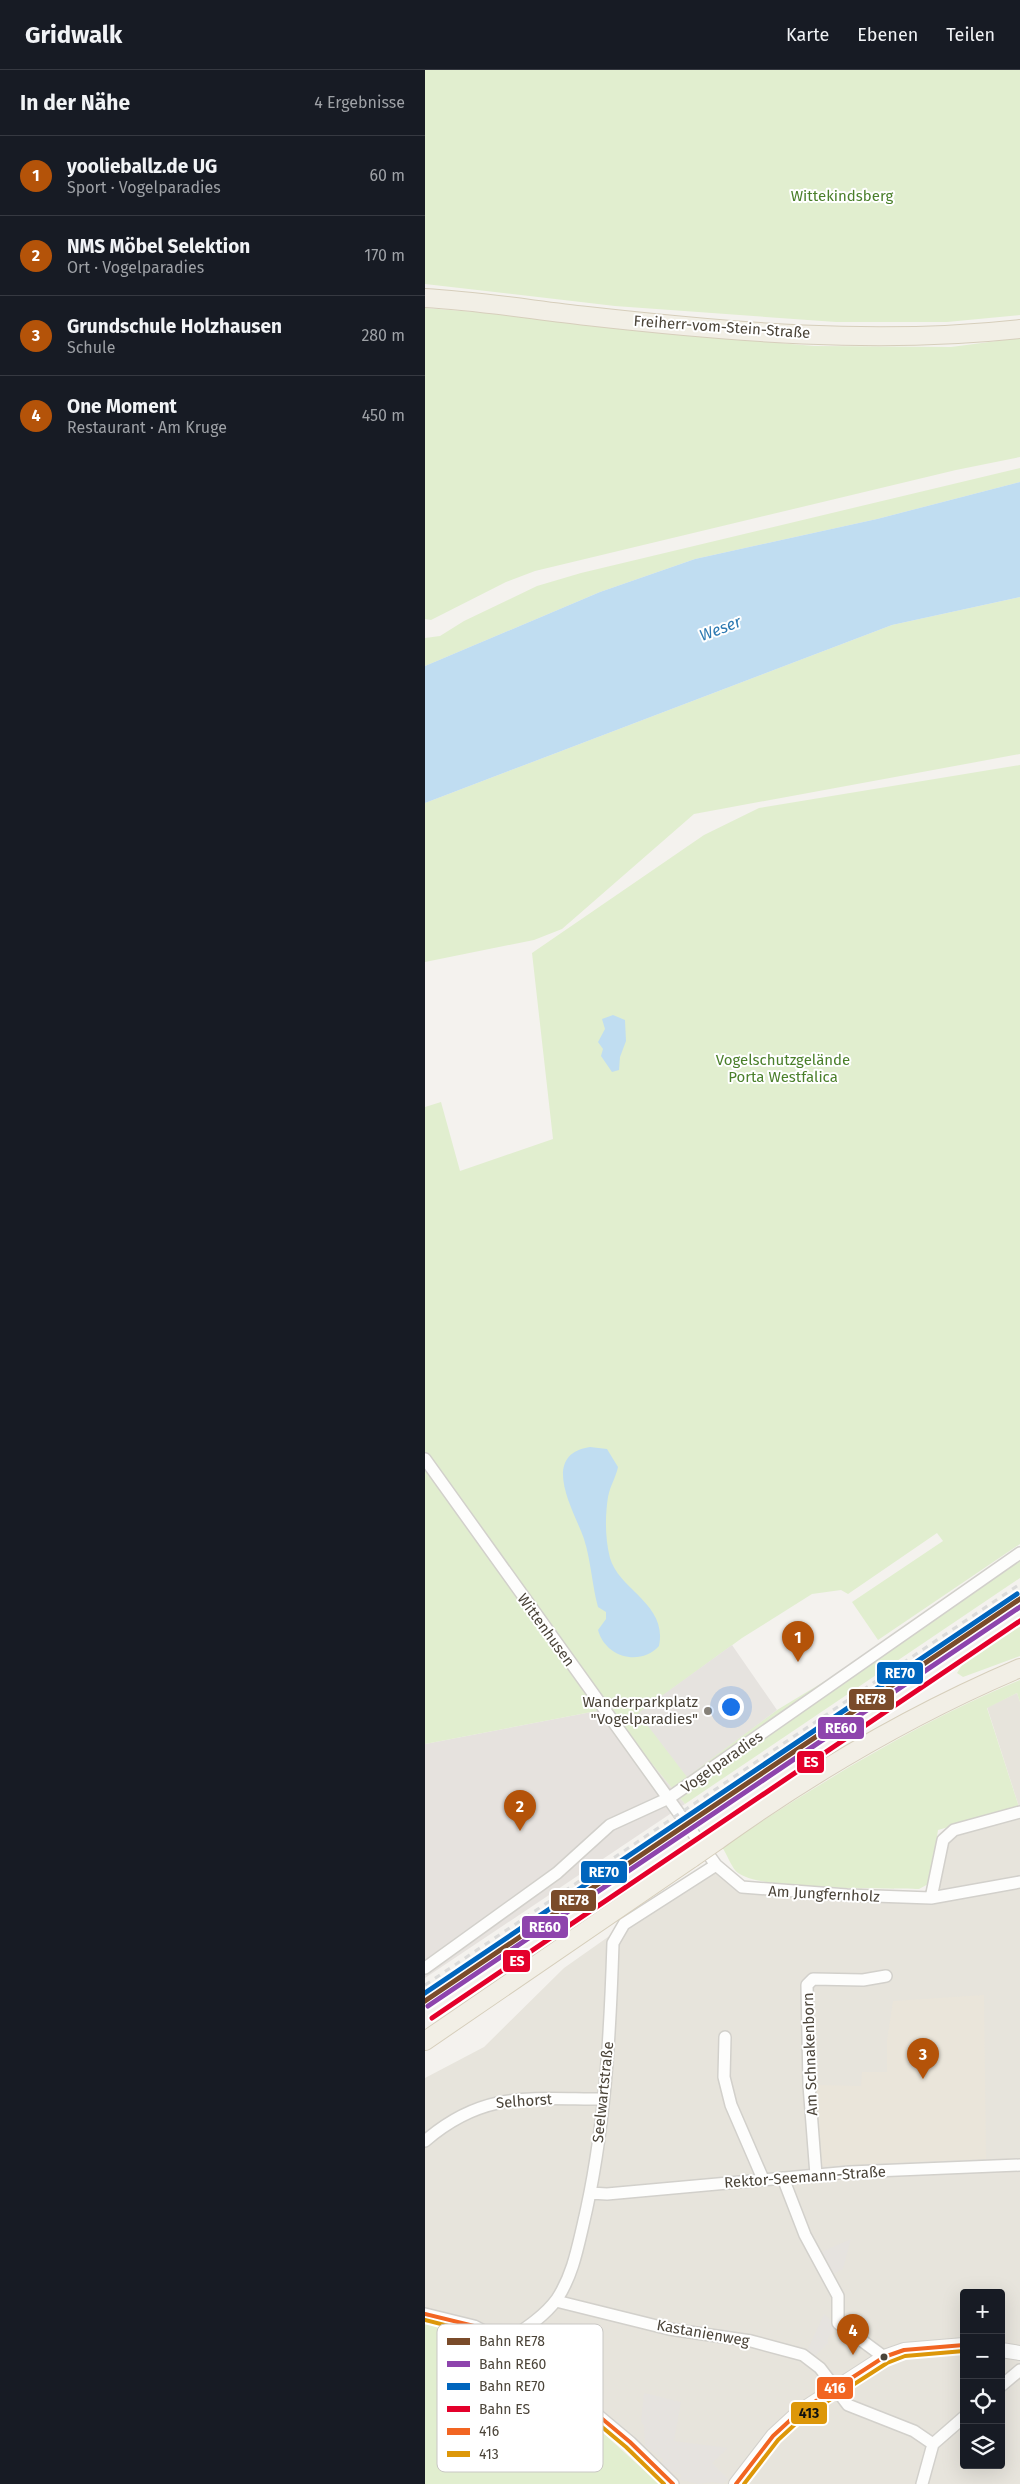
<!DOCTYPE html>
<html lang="de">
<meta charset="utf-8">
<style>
:root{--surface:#171b24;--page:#242831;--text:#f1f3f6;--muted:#9ea1a6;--line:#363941;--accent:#b45309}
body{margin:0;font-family:"Fira Sans",sans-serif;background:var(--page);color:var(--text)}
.controls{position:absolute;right:15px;bottom:15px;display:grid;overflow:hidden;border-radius:5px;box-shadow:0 5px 20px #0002}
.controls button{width:45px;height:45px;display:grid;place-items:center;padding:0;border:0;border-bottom:1px solid var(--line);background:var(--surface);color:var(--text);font:25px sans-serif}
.you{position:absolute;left:305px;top:1636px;width:18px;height:18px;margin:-12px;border:4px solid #fff;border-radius:50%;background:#1a73e8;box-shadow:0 0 0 8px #1a73e833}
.badge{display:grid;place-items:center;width:32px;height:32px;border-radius:50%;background:var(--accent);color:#fff;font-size:16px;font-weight:700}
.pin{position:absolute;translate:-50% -41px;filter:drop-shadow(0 1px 2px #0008)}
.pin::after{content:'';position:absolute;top:26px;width:18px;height:15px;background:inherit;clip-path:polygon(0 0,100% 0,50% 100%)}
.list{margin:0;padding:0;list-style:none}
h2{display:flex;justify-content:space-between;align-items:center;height:65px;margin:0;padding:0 20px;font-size:21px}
h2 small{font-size:16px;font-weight:400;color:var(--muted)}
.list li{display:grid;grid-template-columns:32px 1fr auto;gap:15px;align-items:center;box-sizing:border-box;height:80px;padding:0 20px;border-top:1px solid var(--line)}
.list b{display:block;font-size:19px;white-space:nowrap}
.list p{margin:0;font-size:16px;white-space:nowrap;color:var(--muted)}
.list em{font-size:16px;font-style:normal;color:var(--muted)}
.icon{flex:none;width:28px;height:28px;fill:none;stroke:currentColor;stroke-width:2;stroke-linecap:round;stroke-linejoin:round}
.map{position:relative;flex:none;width:595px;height:2414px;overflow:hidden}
header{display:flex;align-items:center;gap:30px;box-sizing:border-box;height:70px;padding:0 25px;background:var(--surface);border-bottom:1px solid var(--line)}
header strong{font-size:24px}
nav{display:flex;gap:28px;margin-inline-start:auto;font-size:18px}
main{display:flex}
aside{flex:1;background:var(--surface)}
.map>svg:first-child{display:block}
</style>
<header>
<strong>Gridwalk</strong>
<nav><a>Karte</a><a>Ebenen</a><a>Teilen</a></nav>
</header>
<main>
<aside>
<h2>In der Nähe<small>4 Ergebnisse</small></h2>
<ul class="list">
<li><span class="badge">1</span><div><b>yoolieballz.de UG</b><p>Sport · Vogelparadies</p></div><em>60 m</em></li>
<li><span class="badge">2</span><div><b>NMS Möbel Selektion</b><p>Ort · Vogelparadies</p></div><em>170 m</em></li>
<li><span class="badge">3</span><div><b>Grundschule Holzhausen</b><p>Schule</p></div><em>280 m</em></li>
<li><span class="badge">4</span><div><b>One Moment</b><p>Restaurant · Am Kruge</p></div><em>450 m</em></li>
</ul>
</aside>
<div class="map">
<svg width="595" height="2414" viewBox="0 0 595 2414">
<rect width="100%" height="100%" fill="#f4f2ee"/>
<path fill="#e7e4dc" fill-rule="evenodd" d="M 592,1623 L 595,1632 L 595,1740 L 562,1637 Z
M 595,1746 L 595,2414 L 234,2414 L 130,2315 L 84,2283 L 40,2266 L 0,2253 L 0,2008 L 59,1977 L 139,1898 L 285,1795 L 310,1818 L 506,1830 L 517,1781 L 532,1761 ZM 539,2223 L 576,2223 L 576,2395 L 539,2395 Z"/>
<path fill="#e6e2de" d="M 182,1639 L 260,1734 L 0,1908 L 0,1674 Z"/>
<path fill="#eae5da" d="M 559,1925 L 561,2089 L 396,2096 L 390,2015 L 436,2016 L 437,2002 L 462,2002 L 462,1970 L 468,1931 Z"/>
<path fill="#e1eecf" d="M 0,0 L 595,0 L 595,245 L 522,252 L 411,252 L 190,236 L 0,214 Z
M 0,238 L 102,246 L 205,260 L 389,276 L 526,277 L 595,268 L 595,387 L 531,400 L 110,501 L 81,512 L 6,550 L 0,549 Z
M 595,398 L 595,412 L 452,449 L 270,489 L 175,522 L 0,596 L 0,568 L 15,566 L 39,551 L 112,516 L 156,503 Z
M 595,527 L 595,684 L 269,744 L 137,859 L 109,870 L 0,892 L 0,733 L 467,555 Z
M 595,695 L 595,1474 L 453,1570 L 427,1532 L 518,1471 L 512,1463 L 423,1524 L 416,1520 L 387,1524 L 317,1568 L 214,1643 L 262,1706 L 352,1640 L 561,1514 L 595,1491 L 595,1508 L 260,1734 L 182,1639 L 0,1674 L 0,1037 L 16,1032 L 35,1101 L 128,1069 L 107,883 L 279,765 L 334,738 Z
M 595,1555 L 595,1586 L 538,1607 L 532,1603 L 542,1587 Z
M 595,1610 L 595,1632 L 592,1623 L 562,1638 L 594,1737 L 513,1760 L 505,1813 L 494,1819 C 458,1818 338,1821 313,1803 C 307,1799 302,1784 297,1777 C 394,1714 489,1654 595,1610 Z
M 0,2253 L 40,2266 L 48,2369 L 48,2315 L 95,2341 L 118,2308 L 234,2414 L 0,2414 Z"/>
<path fill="#e6e3df" d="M 307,1575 L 352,1640 L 262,1707 L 213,1643 Z
M 426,2169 L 418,2199 L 407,2205 L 394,2183 Z
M 399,2244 L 413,2257 L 403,2268 L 403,2273 L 387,2289 L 383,2279 Z
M 219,2323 L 256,2332 L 249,2371 L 303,2378 L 287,2393 L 303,2409 L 298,2414 L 287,2412 L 273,2414 L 255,2410 L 256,2405 L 248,2401 L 246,2407 L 235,2398 L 238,2389 L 220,2376 L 219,2356 L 216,2351 Z"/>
<path fill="#c0ddf1" d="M 595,412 L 595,527 L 467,555 L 0,733 L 0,596 L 175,522 L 270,489 L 452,449 Z
M 188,945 L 200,950 L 201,971 L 195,987 L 194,1000 L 187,1002 L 176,986 L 178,979 L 173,972 L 180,959 L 177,949 Z
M 165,1377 L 182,1379 L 193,1397 C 191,1407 185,1416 183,1427 C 180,1446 180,1469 185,1488 C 194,1520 243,1534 234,1576 C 215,1597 180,1587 173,1560 L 181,1549 L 181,1542 L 173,1537 C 167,1515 166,1491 159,1469 C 149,1440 114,1385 165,1377 Z"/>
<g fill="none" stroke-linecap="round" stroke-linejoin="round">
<defs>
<path id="minor" d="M 0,1389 L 291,1795 L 317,1817 L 422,1825 L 506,1828 L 595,1812
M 506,1828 L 518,1770 L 529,1760 L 595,1742
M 0,1898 L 132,1803 L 185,1755 L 244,1728 L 595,1483
M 300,1967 L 299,2007 L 306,2035 L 338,2109
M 0,2071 C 59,2020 107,2029 178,2029
M 391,2105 L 384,2015 L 382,1915 L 388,1909 L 438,1910 L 461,1906
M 358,2108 L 380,2165 L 413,2226 L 413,2253 L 459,2287
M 165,2123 L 182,2124 L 425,2102 L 595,2095
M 131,2231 L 244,2259 L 326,2271 L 378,2285 L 395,2298 L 423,2335 L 489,2361 L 508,2374
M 0,2244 L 49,2256 L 80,2272 L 120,2301 L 205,2372 L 248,2414
M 80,2272 C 98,2260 119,2247 132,2229 C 147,2206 152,2181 158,2155 C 180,2062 185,1967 188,1873 L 199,1854 L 291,1795
M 576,2316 L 595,2300
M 497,2414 L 508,2374 L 539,2347"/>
<path id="tertiary" d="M 576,2280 L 595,2283
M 311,2414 L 348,2366 L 374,2342 L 459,2287 L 479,2280 L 539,2275"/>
<path id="primary" d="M 0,228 C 54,231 108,240 162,246 C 305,262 451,275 595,259
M 293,1770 C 388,1702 487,1644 595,1598
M 0,1971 L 267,1788"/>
</defs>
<use href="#minor" stroke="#d2d0cb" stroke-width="14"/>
<use href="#tertiary" stroke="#d2d0cb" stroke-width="16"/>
<use href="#primary" stroke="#d6cebb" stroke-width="20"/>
<use href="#minor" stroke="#fdfdfc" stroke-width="11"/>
<use href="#tertiary" stroke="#fdfdfc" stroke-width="14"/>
<use href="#primary" stroke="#f2efe6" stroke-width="18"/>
<path stroke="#dbdbda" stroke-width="3" stroke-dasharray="6 6" stroke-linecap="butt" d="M 0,1915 L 595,1514"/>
<defs>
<path id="primary-bridge" d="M 267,1788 L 293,1770"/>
</defs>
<use href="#primary-bridge" stroke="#d6cebb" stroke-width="20" stroke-linecap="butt"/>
<use href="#primary-bridge" stroke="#f2efe6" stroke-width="18"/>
<defs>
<path id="bus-1" d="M 0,2244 L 49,2256 L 80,2272 L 120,2301 L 205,2372 L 248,2414
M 311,2414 L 348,2366 L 374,2342 L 459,2287 L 479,2280 L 539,2275"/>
<path id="bus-2" d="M 0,2250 L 47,2262 L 77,2277 L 116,2306 L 201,2377 L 239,2414
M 319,2414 L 353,2370 L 378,2347 L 462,2293 L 480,2286 L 539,2281"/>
</defs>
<use href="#bus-1" stroke="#fff" stroke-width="8"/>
<use href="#bus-2" stroke="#fff" stroke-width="8"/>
<use href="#bus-1" stroke="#f26522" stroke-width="4"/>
<use href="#bus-2" stroke="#dd9709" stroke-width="4"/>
<defs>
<path id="rail-1" d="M 0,1931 L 595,1529"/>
<path id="rail-2" d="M 3,1936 L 595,1537"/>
<path id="rail-3" d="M 0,1923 L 592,1524"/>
<path id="rail-4" d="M 7,1948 L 595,1551"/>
</defs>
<use href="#rail-1" stroke="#fff" stroke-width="9"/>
<use href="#rail-2" stroke="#fff" stroke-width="9"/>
<use href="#rail-3" stroke="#fff" stroke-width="9"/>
<use href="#rail-4" stroke="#fff" stroke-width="9"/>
<use href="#rail-1" stroke="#7a4b2a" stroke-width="5"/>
<use href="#rail-2" stroke="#8e44ad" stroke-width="5"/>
<use href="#rail-3" stroke="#0065bd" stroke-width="5"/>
<use href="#rail-4" stroke="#e4002b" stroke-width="5"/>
</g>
<circle fill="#868178" stroke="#fff" stroke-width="2" cx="283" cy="1641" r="5"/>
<circle fill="#4b4439" stroke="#fff" stroke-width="2" cx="459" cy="2287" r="4.5"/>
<g text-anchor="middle" stroke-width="4" stroke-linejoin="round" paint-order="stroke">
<g font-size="15" fill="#4a7f2a" stroke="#fff">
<text x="417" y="131">Wittekindsberg</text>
<text x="358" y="995">Vogelschutzgelände<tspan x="358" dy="17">Porta Westfalica</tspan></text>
</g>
<g font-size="15" fill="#4b4439" stroke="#fff">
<text transform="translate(297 257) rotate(4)" y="5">Freiherr-vom-Stein-Straße</text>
<text transform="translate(121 1560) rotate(54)" y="5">Wittenhusen</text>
<text transform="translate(297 1692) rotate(-35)" y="5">Vogelparadies</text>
<text transform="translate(399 1824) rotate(3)" y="5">Am Jungfernholz</text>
<text transform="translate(385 1984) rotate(-92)" y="5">Am Schnakenborn</text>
<text transform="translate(178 2022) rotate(-84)" y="5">Seelwartstraße</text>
<text transform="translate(99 2031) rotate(-4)" y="5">Selhorst</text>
<text transform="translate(380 2107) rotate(-4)" y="5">Rektor-Seemann-Straße</text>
<text transform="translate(278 2263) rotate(10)" y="5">Kastanienweg</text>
</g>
<g font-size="15" fill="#4b4439" stroke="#fff" text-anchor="end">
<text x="273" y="1637">Wanderparkplatz<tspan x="273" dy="17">"Vogelparadies"</tspan></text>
</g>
<g font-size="16" font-style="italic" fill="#2e7ab2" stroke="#fff">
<text transform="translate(295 558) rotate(-21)" y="6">Weser</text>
</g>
</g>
<rect x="12" y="2254" width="166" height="148" rx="8" fill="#fff" stroke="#c9c7c4" stroke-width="1"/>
<rect x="22" y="2268" width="23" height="7" fill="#7a4b2a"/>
<rect x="22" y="2291" width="23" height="6" fill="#8e44ad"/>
<rect x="22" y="2313" width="23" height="7" fill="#0065bd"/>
<rect x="22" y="2336" width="23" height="6" fill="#e4002b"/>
<rect x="22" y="2358" width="23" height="7" fill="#f26522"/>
<rect x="22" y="2381" width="23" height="6" fill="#dd9709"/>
<g font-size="14" fill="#4b4439">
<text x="54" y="2276">Bahn RE78</text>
<text x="54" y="2299">Bahn RE60</text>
<text x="54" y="2321">Bahn RE70</text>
<text x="54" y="2344">Bahn ES</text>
<text x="54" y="2366">416</text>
<text x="54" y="2389">413</text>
</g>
<g stroke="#fff" stroke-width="2">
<rect x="451" y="1591" width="48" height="24" rx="5" fill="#0065bd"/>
<rect x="423" y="1618" width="47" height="23" rx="5" fill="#7a4b2a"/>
<rect x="392" y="1646" width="48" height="24" rx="5" fill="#8e44ad"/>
<rect x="371" y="1680" width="29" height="24" rx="5" fill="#e4002b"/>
<rect x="155" y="1790" width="48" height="24" rx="5" fill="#0065bd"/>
<rect x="125" y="1819" width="47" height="23" rx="5" fill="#7a4b2a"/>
<rect x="96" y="1845" width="48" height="24" rx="5" fill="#8e44ad"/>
<rect x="77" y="1879" width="29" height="24" rx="5" fill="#e4002b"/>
<rect x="391" y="2306" width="38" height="24" rx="5" fill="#f26522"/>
<rect x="365" y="2331" width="38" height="24" rx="5" fill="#dd9709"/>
</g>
<g font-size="14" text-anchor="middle" font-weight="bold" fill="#fff">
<text x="475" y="1608">RE70</text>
<text x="446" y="1634">RE78</text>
<text x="416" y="1663">RE60</text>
<text x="386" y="1697">ES</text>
<text x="179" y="1807">RE70</text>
<text x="149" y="1835">RE78</text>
<text x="120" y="1862">RE60</text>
<text x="92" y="1896">ES</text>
<text x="410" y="2323">416</text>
</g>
<g font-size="14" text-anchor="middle" font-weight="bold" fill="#111">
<text x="384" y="2348">413</text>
</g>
</svg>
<div class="controls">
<button>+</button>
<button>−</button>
<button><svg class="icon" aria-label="locate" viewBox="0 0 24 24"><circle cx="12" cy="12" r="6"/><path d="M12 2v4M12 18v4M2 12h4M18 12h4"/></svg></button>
<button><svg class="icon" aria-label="layers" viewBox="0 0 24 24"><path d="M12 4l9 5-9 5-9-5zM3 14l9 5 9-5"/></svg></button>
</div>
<div class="you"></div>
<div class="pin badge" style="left:373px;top:1592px">1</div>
<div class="pin badge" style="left:95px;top:1761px">2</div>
<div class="pin badge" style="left:498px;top:2009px">3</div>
<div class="pin badge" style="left:428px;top:2285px">4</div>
</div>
</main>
